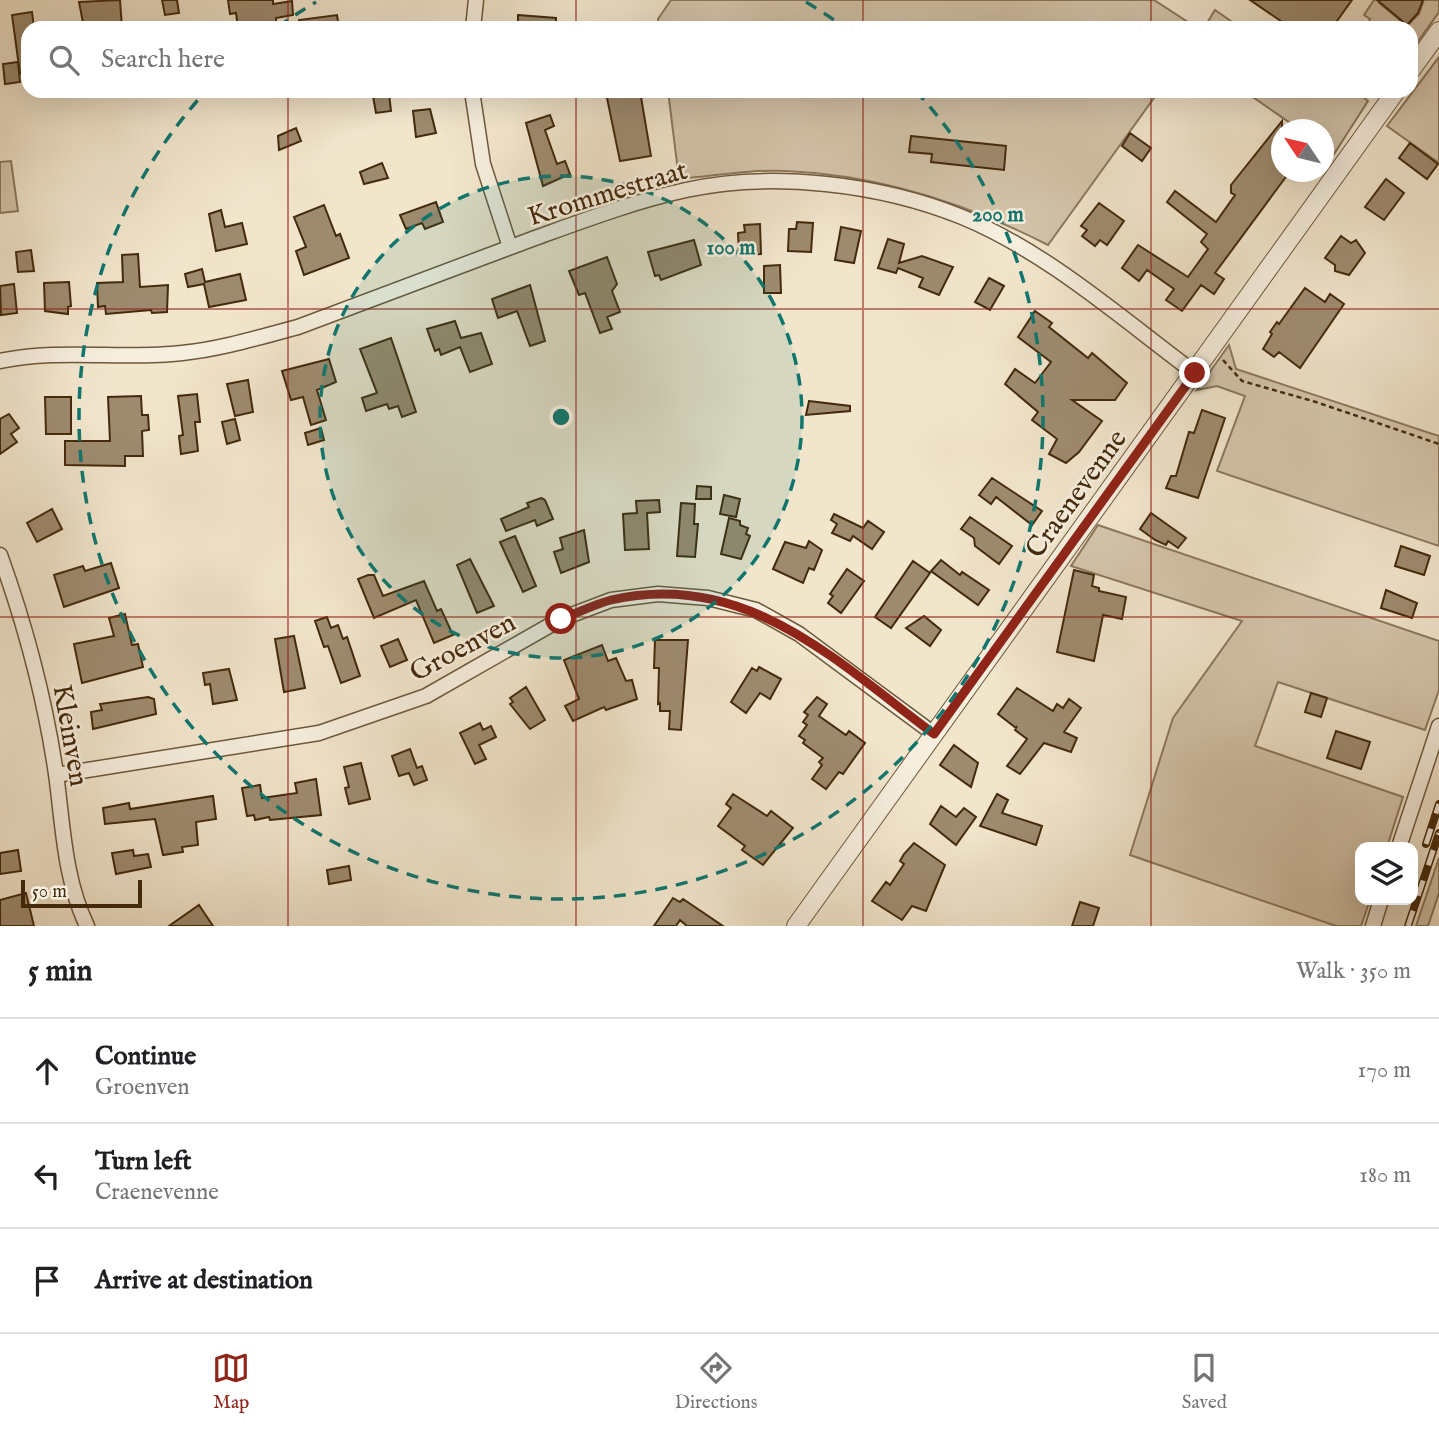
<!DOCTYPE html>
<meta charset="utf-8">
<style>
:root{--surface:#fff;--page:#f2f2f2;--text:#202124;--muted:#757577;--line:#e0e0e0;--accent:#8f2418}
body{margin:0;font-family:"IM FELL English",serif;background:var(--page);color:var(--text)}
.controls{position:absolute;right:21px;bottom:21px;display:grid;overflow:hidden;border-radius:14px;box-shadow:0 7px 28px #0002}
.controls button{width:63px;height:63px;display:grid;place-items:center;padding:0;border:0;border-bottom:2px solid var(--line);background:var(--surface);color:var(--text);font:35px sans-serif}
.compass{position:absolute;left:1271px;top:119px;width:63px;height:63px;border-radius:50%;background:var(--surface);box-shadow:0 7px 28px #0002;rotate:305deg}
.scale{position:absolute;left:21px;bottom:18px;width:121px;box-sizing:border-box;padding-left:7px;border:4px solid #442a0b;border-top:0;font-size:19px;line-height:24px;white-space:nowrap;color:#442a0b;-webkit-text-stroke:5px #f6eede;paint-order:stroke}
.stop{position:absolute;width:21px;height:21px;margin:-16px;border:5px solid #8f2418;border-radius:50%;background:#fff}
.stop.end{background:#8f2418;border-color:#fff;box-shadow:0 2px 7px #0008}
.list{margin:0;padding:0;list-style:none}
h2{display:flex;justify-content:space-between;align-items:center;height:91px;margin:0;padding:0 28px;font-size:30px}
h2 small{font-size:23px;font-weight:400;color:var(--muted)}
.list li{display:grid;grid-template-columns:46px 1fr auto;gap:21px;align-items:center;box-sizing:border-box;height:105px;padding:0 28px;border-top:2px solid var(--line)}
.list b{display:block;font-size:26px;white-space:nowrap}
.list p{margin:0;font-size:23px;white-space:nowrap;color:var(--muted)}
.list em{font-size:23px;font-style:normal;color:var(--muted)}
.icon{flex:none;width:38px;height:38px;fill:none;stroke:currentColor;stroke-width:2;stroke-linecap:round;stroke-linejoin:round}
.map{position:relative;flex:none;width:1439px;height:926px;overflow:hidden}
.search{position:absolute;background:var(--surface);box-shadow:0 7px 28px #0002;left:21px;right:21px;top:21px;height:77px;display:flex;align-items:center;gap:18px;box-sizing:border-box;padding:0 24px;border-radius:21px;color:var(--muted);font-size:26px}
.sheet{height:406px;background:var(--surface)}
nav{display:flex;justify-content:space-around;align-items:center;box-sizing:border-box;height:98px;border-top:2px solid var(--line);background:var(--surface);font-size:19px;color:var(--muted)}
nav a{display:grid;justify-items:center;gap:4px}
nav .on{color:var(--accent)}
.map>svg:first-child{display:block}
</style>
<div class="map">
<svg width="1439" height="926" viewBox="0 0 1439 926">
<rect width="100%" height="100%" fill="#f1e5cc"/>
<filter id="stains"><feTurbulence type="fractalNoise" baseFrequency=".00286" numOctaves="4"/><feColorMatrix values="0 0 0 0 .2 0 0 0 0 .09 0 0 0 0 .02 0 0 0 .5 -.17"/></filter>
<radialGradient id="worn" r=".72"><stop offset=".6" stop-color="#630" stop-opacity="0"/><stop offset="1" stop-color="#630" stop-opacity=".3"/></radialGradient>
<path fill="#d4c5ab" stroke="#8c785b" stroke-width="2" d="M 671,0 L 1154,0 L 1197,28 L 659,28 L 658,19 Z
M 1374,0 L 1380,0 L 1379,3 L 1407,26 L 1419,14 L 1424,0 L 1439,0 L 1439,12 L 1411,51 L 1411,28 L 1365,28 L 1370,19 L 1364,15 Z
M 1215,10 L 1241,28 L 1204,28 Z
M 1439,57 L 1439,163 L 1387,126 Z
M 668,91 L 1159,91 L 1048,245 C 966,203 879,175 786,171 C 752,169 714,176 679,179 Z
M 1244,91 L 1355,91 L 1368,101 L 1334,154 L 1324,147 L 1324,130 L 1299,129 Z
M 11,161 L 18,211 L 0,213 L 0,162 Z
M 1229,345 L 1236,369 L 1439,436 L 1439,546 L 1217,471 L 1245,396 L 1217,386 L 1197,390 Z
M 1098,525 L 1439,641 L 1439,690 L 1425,730 L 1278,682 L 1255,746 L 1403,797 L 1387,847 L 1360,847 L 1360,900 L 1370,900 L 1361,926 L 1336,926 L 1130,855 L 1173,718 L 1242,621 L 1071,566 Z
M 1439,858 L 1439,893 L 1428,926 L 1416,926 Z"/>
<path fill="#9e8b6f" stroke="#442a0b" stroke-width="2" d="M 120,0 L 122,28 L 84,28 L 79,2 Z
M 162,0 L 177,0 L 179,13 L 165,15 Z
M 228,0 L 273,0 L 273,4 L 292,1 L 293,15 L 276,18 L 276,28 L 238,28 L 236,13 L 230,14 Z
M 1250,0 L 1352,0 L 1332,28 L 1291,28 Z
M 1377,0 L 1423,0 L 1418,13 L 1407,25 Z
M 32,12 L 34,28 L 28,28 L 28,73 L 20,74 L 12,15 Z
M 337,15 L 339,28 L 300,28 L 299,20 Z
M 518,15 L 556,18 L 556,28 L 518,28 Z
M 18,62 L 20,82 L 5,84 L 3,64 Z
M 615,91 L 640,91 L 651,156 L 620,161 L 606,93 Z
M 389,94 L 391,111 L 376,113 L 373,96 Z
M 430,109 L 436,133 L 416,137 L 413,111 Z
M 550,115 L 554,126 L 545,130 L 557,164 L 565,161 L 570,174 L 543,186 L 526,123 Z
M 1282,121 L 1282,172 L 1288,174 L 1215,273 L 1224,279 L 1214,294 L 1201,285 L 1182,311 L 1166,300 L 1174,289 L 1147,270 L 1139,281 L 1122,268 L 1138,245 L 1188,277 L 1208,249 L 1201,242 L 1207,234 L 1167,202 L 1175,191 L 1216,222 L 1235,195 L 1231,193 L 1231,185 Z
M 296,128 L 301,141 L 279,150 L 278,136 Z
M 1130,133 L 1151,148 L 1142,161 L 1122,146 Z
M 911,136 L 1006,146 L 1004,170 L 931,162 L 932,154 L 909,152 Z
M 1410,143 L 1438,164 L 1427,179 L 1399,158 Z
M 382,163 L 388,178 L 364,184 L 360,172 Z
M 1386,179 L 1404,193 L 1384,220 L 1365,207 Z
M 436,202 L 443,222 L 425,229 L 422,223 L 406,229 L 400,215 Z
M 1099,203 L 1124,221 L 1107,245 L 1100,240 L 1095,246 L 1082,236 L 1087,230 L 1081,226 Z
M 324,205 L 336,236 L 340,234 L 349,258 L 304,275 L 296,251 L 306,247 L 294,217 Z
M 221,210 L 225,227 L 242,223 L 247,244 L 216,251 L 209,214 Z
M 797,222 L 813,223 L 811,252 L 788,251 L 789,229 L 796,229 Z
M 760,224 L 761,254 L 739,255 L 738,233 L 745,232 L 744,225 Z
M 841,227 L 861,231 L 854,263 L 835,260 Z
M 1341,236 L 1351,243 L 1356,240 L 1365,253 L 1349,275 L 1335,271 L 1335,265 L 1325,258 Z
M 888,239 L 904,244 L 899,263 L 922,256 L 953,267 L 939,295 L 919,287 L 923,278 L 898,268 L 896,273 L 878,268 Z
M 694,240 L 701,265 L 661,280 L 659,275 L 655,276 L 648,252 Z
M 31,250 L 34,271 L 18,272 L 16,252 Z
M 138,254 L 140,287 L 168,285 L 167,312 L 152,313 L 151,310 L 106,314 L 105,306 L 98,307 L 97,283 L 123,282 L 122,255 Z
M 607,257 L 617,284 L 612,291 L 620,312 L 607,317 L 612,329 L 600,333 L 585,293 L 579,295 L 569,271 Z
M 780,265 L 781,293 L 764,293 L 764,266 Z
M 202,269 L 205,282 L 240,274 L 246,300 L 209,307 L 204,284 L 188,287 L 185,274 Z
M 989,278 L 1004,286 L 990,310 L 975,302 Z
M 69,282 L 71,306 L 68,307 L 68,314 L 45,311 L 44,283 Z
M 14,284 L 17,313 L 1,315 L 0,286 Z
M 530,285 L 545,341 L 530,346 L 517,311 L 498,318 L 492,299 Z
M 1305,288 L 1325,302 L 1330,294 L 1344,304 L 1300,368 L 1279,352 L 1274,357 L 1263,349 L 1272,334 L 1270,332 L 1277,322 L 1279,324 Z
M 1035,311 L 1052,323 L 1049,327 L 1088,358 L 1092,353 L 1127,383 L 1115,400 L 1072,400 L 1102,421 L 1079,452 L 1066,463 L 1049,454 L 1057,439 L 1032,420 L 1038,412 L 1005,384 L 1015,369 L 1035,383 L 1051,362 L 1018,337 Z
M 455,321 L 461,338 L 481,333 L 492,364 L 470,372 L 460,347 L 441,355 L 439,349 L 435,351 L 427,329 Z
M 391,338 L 416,412 L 402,417 L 398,406 L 389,409 L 387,404 L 366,411 L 362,398 L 377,393 L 360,349 Z
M 329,359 L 336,382 L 317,390 L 326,420 L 311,425 L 303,397 L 291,400 L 282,371 Z
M 248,380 L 253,412 L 235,416 L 227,384 Z
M 197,394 L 200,422 L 195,422 L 198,451 L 181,454 L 179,436 L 183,435 L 178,396 Z
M 141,396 L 142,415 L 148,415 L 149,430 L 142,431 L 143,456 L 125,456 L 125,466 L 65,465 L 65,441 L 110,441 L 108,397 Z
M 45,397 L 71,397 L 71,434 L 46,434 Z
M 809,401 L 850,406 L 850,411 L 806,415 Z
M 1202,410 L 1225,418 L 1198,498 L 1166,488 L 1171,476 L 1176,476 L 1189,432 L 1194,433 Z
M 9,414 L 19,428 L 11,434 L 17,442 L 0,454 L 0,419 Z
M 235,419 L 240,440 L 227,444 L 222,422 Z
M 321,428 L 324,440 L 308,445 L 305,433 Z
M 992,478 L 1042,511 L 1032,525 L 996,497 L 991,504 L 979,495 Z
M 697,486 L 711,487 L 711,499 L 696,499 Z
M 724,495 L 740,499 L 736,517 L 720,514 Z
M 541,498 L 545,500 L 553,519 L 537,526 L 535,520 L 506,531 L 501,519 L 529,507 L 527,503 Z
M 659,500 L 660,512 L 647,513 L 649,549 L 625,550 L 623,514 L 637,513 L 636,501 Z
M 681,503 L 695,504 L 694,524 L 698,524 L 695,557 L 677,556 Z
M 52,509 L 62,529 L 37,542 L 27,523 Z
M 1151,513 L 1186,538 L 1178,548 L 1168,541 L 1166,545 L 1155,540 L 1140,529 Z
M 834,514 L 863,528 L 868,521 L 884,532 L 872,549 L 853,536 L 850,541 L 832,533 L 837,524 L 831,520 Z
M 970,517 L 1012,546 L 999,564 L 975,546 L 974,538 L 961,529 Z
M 729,518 L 740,521 L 740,525 L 748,528 L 746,534 L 750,536 L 741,559 L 721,554 Z
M 584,530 L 589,562 L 561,573 L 554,552 L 563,549 L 560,538 Z
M 515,536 L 536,586 L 523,592 L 500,542 Z
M 809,541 L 822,550 L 814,570 L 809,568 L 803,583 L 773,569 L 785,542 L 806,548 Z
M 1401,546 L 1430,556 L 1424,575 L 1395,566 Z
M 470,559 L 494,606 L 477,613 L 457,565 Z
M 941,560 L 960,575 L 962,572 L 989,590 L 978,605 L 931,571 Z
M 913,561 L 930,573 L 891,628 L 875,617 Z
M 111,563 L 119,588 L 64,607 L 54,575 L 83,566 L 85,571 Z
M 847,569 L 864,581 L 841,613 L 828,603 L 833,596 L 830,594 Z
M 1074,570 L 1094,575 L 1092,586 L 1099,588 L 1099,591 L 1126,597 L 1122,619 L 1103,615 L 1094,661 L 1057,652 Z
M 368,575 L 374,575 L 383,596 L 424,581 L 437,611 L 441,609 L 453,635 L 434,643 L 416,600 L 374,618 L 358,579 Z
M 1386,590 L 1417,603 L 1412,618 L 1381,608 Z
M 125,614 L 132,645 L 138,644 L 143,667 L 82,683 L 74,644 L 114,636 L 109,618 Z
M 924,616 L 941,630 L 930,646 L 906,628 Z
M 327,617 L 331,628 L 338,625 L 343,639 L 347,637 L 360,676 L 341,683 L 328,646 L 324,647 L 315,621 Z
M 294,636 L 305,688 L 284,692 L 275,639 Z
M 398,639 L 407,660 L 390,667 L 381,646 Z
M 655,640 L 688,640 L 681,730 L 669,729 L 670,711 L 660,711 L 660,703 L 658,704 L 659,668 L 654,668 Z
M 602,645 L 608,661 L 616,658 L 626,681 L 632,680 L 637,699 L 606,710 L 604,707 L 573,721 L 565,706 L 579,699 L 564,660 Z
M 759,667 L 781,679 L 770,699 L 760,693 L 746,713 L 731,702 L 752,668 L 757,671 Z
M 229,669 L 237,700 L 213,704 L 210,684 L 205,685 L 203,673 Z
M 526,687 L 545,720 L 530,729 L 510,704 L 513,702 L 510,698 Z
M 1017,688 L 1053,711 L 1057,704 L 1063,708 L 1069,699 L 1081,708 L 1064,732 L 1077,738 L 1071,752 L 1044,743 L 1020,774 L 1007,766 L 1027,739 L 1015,730 L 1017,726 L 1016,728 L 998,714 Z
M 1311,693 L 1327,698 L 1321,717 L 1305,712 Z
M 148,697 L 154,699 L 156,714 L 93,729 L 91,712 L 102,710 L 100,704 Z
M 817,697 L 827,704 L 819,716 L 846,735 L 849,731 L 865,743 L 843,774 L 839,772 L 826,789 L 812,779 L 822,765 L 819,762 L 823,758 L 803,743 L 805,740 L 799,736 L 807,725 L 803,722 L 808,715 L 804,712 Z
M 480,723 L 483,730 L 491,726 L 496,737 L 479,745 L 486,759 L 475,764 L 460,733 Z
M 1336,731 L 1370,742 L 1361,769 L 1327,758 Z
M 954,745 L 978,763 L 971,787 L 940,765 Z
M 410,749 L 417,768 L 422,766 L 427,780 L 414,785 L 409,773 L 399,776 L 392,756 Z
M 361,763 L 370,799 L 349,804 L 345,788 L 349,787 L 344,767 Z
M 316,779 L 321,815 L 270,820 L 269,817 L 255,820 L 254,815 L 247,816 L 242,788 L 260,785 L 262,798 L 297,793 L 295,783 Z
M 733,794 L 767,816 L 771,811 L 793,828 L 763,865 L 742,850 L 745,846 L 718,826 L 731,808 L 726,804 Z
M 997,794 L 1008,800 L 1002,813 L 1042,826 L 1036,845 L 980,826 Z
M 213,796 L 216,819 L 196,822 L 198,845 L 182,847 L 183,852 L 163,855 L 155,819 L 105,824 L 103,808 L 129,803 L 130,809 Z
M 941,806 L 956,817 L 964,808 L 976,817 L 956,845 L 930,824 Z
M 914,843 L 945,865 L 926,911 L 912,906 L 902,920 L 872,901 L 886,882 L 890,885 L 904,864 L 900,861 L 904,854 Z
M 18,850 L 21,871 L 0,874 L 0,853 Z
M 133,850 L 134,856 L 148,854 L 151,867 L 116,874 L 112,853 Z
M 349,866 L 351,880 L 329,884 L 327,870 Z
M 26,893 L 34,926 L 0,926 L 0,900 Z
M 673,898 L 680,902 L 683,899 L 723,926 L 687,926 L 680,920 L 676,926 L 654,926 Z
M 1080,902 L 1099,908 L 1093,926 L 1072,926 Z
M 199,905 L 213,926 L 169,926 Z"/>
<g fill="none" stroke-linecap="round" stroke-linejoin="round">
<defs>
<path id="minor" d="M 473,28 L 476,0
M 472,91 L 483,164 L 510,247
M 0,361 C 60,348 122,360 182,353 C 221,349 260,337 298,327 C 377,297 456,267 535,238 C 585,220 635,201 686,190 C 773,171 881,184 962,217 C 1047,252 1121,318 1195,373
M 0,555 C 26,627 45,699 56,774 C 63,825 64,878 87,926
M 56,775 L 319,733 L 426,696 L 561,619 L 611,600 L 658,594 L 708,598 L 756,610 L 799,634 L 934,734
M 1399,847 L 1439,726
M 1373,926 L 1381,900"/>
<path id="tertiary" d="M 1411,70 L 1439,31
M 796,926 L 1396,91"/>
</defs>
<use href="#minor" stroke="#6f593b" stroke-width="17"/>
<use href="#tertiary" stroke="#6f593b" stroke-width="20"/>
<path stroke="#442a0b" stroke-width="2.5" stroke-dasharray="5 3.5" stroke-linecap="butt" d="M 1223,360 L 1242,381 L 1316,402 L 1439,444"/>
<use href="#minor" stroke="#f6eede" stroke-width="14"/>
<use href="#tertiary" stroke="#f6eede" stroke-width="18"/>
<defs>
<path id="rail" d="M 1426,844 L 1439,804
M 1408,926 L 1439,833"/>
</defs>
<use href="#rail" stroke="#442a0b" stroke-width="8"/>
<use href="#rail" stroke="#f6eede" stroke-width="5" stroke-dasharray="16" stroke-linecap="butt"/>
</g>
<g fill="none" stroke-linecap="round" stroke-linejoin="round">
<path stroke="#8f2418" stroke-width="9" d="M 561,619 C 578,613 595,604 611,600 C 745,569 836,661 934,734 L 1195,373"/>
</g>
<path fill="none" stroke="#8f2418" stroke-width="2" stroke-opacity="0.55" d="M 288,0 L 288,28M 576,0 L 576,28M 863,0 L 863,28M 1151,0 L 1151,28M 288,91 L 288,926M 576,91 L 576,926M 863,91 L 863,926M 1151,91 L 1151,926M 0,309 L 1439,309M 0,617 L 1439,617"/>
<circle cx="561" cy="417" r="241" fill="#0f766e" fill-opacity=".12"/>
<g fill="none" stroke="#0f766e" stroke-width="3.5" stroke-dasharray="12 9">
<circle cx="561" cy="417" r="241"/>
<path d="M278 27A482 482 0 0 1 316 2M806 2A482 482 0 0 1 844 27M916 91A482 482 0 1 1 206 91"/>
</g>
<g text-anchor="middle" stroke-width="5" stroke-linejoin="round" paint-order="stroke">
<g font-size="28" fill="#442a0b" stroke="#f6eede">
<text transform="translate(607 192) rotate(-17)" y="10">Krommestraat</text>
<text transform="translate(1075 493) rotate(-54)" y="10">Craenevenne</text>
<text transform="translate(462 646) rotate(-28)" y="10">Groenven</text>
<text transform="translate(72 735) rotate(80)" y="10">Kleinven</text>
</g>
</g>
<circle cx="561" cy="417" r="10" fill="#0f766e" stroke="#f6eede" stroke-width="3.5"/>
<g font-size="21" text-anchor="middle" font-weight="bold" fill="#0f766e" stroke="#f6eede" stroke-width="5" stroke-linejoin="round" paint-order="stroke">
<text x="998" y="221">200 m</text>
<text x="731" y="254">100 m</text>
</g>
<rect width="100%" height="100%" filter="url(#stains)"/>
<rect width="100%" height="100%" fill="url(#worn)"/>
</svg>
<div class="controls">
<button><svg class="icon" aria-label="layers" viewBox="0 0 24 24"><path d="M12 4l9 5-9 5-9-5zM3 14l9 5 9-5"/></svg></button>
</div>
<svg class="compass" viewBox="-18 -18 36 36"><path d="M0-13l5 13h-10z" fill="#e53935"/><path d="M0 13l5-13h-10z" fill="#757577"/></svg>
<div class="scale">50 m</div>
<div class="stop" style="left:561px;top:619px"></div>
<div class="stop end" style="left:1195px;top:373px"></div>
<div class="search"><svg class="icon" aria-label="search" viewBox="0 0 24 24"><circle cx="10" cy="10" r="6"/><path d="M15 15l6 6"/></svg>Search here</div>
</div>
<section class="sheet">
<h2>5 min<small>Walk · 350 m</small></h2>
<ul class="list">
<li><svg class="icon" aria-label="ahead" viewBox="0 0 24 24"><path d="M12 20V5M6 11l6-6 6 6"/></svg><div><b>Continue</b><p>Groenven</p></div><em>170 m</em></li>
<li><svg class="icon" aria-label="left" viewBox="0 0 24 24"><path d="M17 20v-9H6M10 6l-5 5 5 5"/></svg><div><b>Turn left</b><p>Craenevenne</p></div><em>180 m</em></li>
<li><svg class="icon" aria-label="arrive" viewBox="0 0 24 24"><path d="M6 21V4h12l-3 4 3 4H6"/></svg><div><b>Arrive at destination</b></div></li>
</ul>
</section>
<nav>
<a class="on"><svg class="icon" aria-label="map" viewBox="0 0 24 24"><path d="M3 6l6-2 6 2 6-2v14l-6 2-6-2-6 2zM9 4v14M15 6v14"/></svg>Map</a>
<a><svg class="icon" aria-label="directions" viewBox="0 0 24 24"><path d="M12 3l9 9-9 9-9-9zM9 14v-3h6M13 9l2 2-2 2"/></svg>Directions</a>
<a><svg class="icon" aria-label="saved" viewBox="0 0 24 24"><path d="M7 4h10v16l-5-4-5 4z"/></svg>Saved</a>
</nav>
